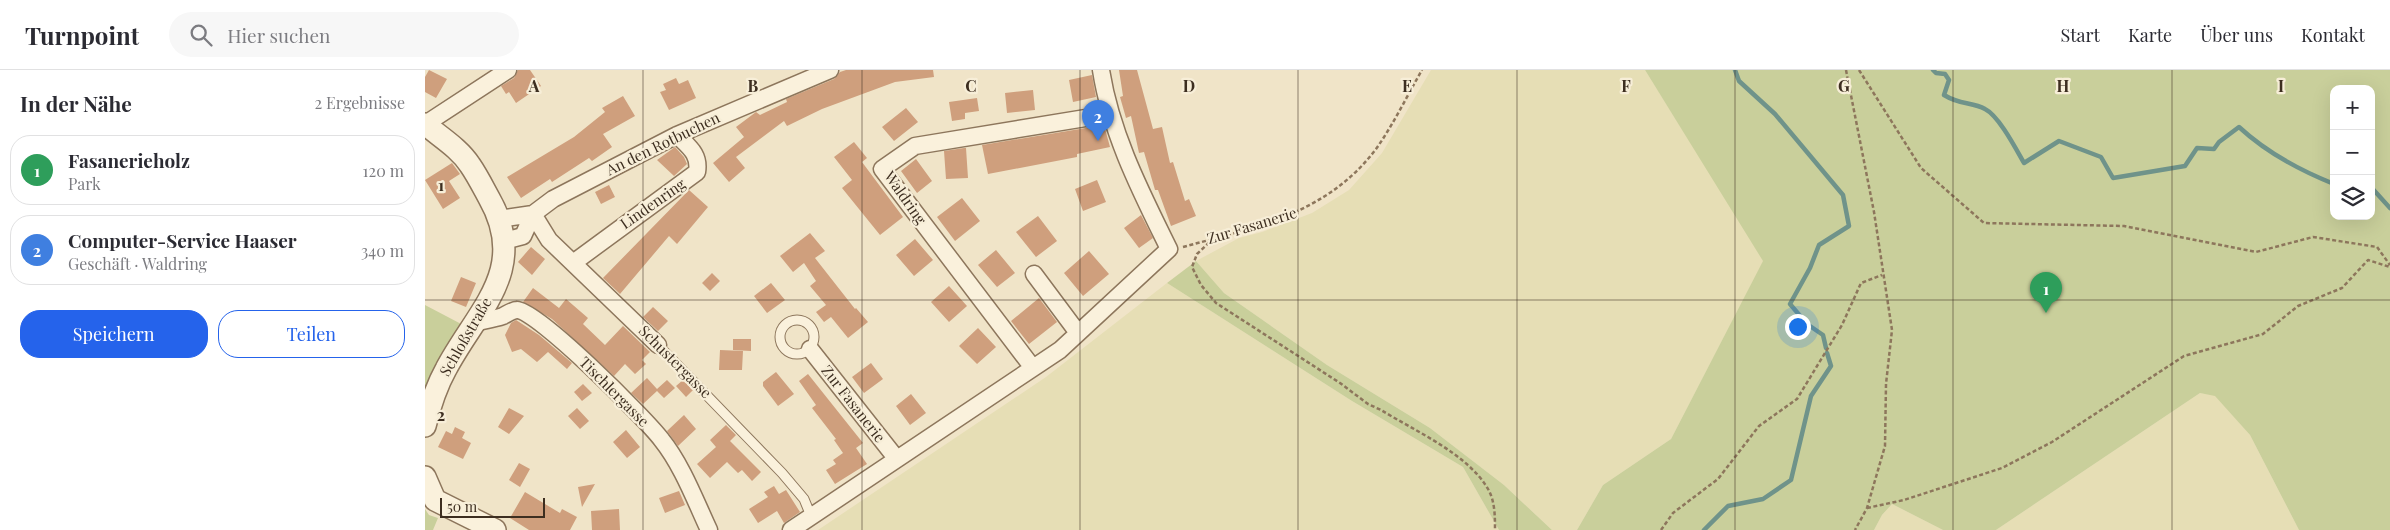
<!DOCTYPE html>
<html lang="de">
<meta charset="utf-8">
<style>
:root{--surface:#fff;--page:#f7f7f7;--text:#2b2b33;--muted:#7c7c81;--line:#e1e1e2;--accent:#2563eb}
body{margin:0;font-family:"Playfair Display",serif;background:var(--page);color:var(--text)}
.controls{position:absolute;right:15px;top:15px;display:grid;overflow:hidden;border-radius:10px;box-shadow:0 5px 20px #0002}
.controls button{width:45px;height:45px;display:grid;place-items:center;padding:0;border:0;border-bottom:1px solid var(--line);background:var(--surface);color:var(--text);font:25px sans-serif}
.scale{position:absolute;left:15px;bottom:12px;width:105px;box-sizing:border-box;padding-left:5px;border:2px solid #3d2e20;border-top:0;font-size:14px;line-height:18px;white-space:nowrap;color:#3d2e20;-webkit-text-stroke:4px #f7eed8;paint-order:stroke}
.you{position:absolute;left:1372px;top:256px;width:18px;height:18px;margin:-12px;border:4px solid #fff;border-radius:50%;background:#1a73e8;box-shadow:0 0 0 8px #1a73e833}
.badge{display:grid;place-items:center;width:32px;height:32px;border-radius:50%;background:var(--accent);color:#fff;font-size:16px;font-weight:700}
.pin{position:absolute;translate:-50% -41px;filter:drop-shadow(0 1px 2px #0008)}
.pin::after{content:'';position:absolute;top:26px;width:18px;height:15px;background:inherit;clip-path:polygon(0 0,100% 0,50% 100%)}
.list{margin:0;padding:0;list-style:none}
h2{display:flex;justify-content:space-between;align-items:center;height:65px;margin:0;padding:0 20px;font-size:21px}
h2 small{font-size:16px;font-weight:400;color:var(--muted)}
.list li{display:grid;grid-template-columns:32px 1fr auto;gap:15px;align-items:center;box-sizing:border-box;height:70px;margin:0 10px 10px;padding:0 10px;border:1px solid var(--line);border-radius:20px}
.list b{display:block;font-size:19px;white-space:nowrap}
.list p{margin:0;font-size:16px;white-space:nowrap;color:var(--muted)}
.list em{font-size:16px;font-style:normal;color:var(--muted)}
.actions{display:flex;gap:10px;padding:15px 20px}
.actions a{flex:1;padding:11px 0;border:1px solid var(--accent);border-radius:20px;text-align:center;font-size:18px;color:var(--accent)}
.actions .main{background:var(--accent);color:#fff}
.icon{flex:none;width:28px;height:28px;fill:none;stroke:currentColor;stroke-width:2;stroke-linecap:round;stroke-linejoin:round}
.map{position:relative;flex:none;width:1965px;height:460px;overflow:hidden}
header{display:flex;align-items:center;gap:30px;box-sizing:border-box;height:70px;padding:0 25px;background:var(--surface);border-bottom:1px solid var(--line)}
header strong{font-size:24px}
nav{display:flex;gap:28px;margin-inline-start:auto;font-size:18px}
.search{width:350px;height:45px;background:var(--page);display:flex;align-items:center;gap:12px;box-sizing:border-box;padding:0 18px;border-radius:28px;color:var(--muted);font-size:19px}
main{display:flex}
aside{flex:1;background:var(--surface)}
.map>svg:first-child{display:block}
</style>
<header>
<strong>Turnpoint</strong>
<div class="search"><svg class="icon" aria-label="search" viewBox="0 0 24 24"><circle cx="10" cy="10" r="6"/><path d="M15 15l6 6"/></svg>Hier suchen</div>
<nav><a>Start</a><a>Karte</a><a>Über uns</a><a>Kontakt</a></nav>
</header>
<main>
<aside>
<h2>In der Nähe<small>2 Ergebnisse</small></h2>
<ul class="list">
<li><span class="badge" style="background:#2e9e5b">1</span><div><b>Fasanerieholz</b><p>Park</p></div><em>120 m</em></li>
<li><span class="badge" style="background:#3f7fe0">2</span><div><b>Computer-Service Haaser</b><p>Geschäft · Waldring</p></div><em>340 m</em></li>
</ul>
<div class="actions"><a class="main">Speichern</a><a>Teilen</a></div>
</aside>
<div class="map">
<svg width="1965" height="460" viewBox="0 0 1965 460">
<rect width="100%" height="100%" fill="#f0e4c8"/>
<path fill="#e6deb5" d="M 1006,0 L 1220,0 L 1339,190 L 1246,369 L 1178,415 L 1152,460 L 1127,460 L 1079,415 L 1005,358 L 902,295 L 799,223 L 771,191 L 814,168 L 837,162 L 887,143 L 924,120 L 957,83 Z
M 742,213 L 927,331 L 1038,397 L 1074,460 L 393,460 L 621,307 Z
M 1775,323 L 1790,325 L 1825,365 L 1874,460 L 1571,460 Z
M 1467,434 L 1518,460 L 1449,460 L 1457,445 Z"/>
<path fill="#c9cf9b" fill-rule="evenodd" d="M 1220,0 L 1965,0 L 1965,460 L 1874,460 L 1825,365 L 1790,326 L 1775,323 L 1571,460 L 1518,460 L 1467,434 L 1457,445 L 1449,460 L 1152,460 L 1178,415 L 1246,369 L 1338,191 ZM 1909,19 L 1946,19 L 1946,146 L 1909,146 Z
M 771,191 L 799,223 L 902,295 L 1005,358 L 1079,415 L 1127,460 L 1074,460 L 1038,397 L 927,331 L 742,213 Z
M 0,235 L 40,256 L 0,330 Z
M 0,439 L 4,445 L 13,448 L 8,460 L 0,460 Z"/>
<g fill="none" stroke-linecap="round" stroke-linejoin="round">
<path stroke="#6f938a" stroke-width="4.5" d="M 1310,0 L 1314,11 L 1350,44 L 1418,125 L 1424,156 L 1394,175 L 1385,198 L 1365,234 L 1382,254 L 1398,265 L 1401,278
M 1508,0 L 1511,3 L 1520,4 L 1524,10 L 1519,25 C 1535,35 1547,32 1560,39 C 1574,46 1591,79 1599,93 L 1634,71 L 1676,87 L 1688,108 L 1760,96 L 1772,78 L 1789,79 L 1794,72 L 1814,57 C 1842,83 1874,100 1909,114
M 1946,117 L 1965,138
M 1279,460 L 1303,436 L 1338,429 L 1366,410 L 1386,326 L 1406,296 L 1402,283"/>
</g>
<path fill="#cf9f7d" d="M 4,0 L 22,9 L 11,28 L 0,22 L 0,7 Z
M 93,0 L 105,0 L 116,16 L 91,33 L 84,22 L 81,24 L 76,16 L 89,8 Z
M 421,0 L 508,0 L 509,7 L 470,12 L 397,39 L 362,56 L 359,51 L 311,87 L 320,98 L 304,112 L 288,93 L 319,67 L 311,57 L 331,42 L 335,45 L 362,32 L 361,29 L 409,9 L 415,2 Z
M 694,0 L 712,0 L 728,59 L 737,57 L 745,93 L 748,92 L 760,131 L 764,129 L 771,146 L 746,156 L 733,120 L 730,120 L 719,82 L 714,83 L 706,46 L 701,48 L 695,27 L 698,26 Z
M 667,5 L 671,27 L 648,32 L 644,10 Z
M 251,8 L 254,14 L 263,10 L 271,28 L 244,40 L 235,22 L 241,20 L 238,14 Z
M 608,20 L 610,40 L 582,43 L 580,23 Z
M 198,26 L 210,46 L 178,64 L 187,77 L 167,91 L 164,88 L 127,112 L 125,109 L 96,128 L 82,107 L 149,67 L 180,42 L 177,38 Z
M 552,28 L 554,41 L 540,43 L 540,49 L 527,51 L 524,32 Z
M 481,38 L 493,52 L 469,71 L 457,57 Z
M 679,55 L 685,77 L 652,84 L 652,87 L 563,104 L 557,75 Z
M 429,72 L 442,88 L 437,92 L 478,147 L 455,165 L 417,118 L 427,110 L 409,87 Z
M 250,77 L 259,87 L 262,94 L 249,106 L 232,90 Z
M 539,78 L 541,78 L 543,108 L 521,109 L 519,81 Z
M 491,89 L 507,111 L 492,123 L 476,101 Z
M 27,93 L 35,104 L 24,111 L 35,128 L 18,139 L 0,110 Z
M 672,110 L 681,132 L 658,141 L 650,119 Z
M 184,115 L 190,127 L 176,134 L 170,122 Z
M 264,120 L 283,137 L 252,174 L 244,166 L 195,224 L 178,208 Z
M 537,128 L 555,151 L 530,171 L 512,147 Z
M 716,145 L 728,168 L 714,178 L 699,158 Z
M 613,146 L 632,171 L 611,187 L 591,162 Z
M 385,163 L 400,181 L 390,188 L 430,239 L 431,238 L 443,252 L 423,268 L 406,247 L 399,252 L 391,242 L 401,235 L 385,216 L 391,211 L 379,193 L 368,202 L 355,186 Z
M 490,169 L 508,190 L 489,206 L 471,185 Z
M 106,177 L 120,189 L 107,205 L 93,192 Z
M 571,180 L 590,203 L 572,217 L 553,195 Z
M 664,181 L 684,204 L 658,226 L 639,203 Z
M 287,203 L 295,211 L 285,221 L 277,213 Z
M 36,207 L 51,213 L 41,237 L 26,231 Z
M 346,213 L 360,230 L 342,243 L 329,226 Z
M 524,216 L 542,236 L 524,252 L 506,232 Z
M 108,218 L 134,238 L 141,229 L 163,248 L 158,254 L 180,275 L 198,256 L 225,282 L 217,290 L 221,294 L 210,304 L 200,294 L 189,306 L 127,249 L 98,232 Z
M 614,228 L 632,252 L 604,274 L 586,251 Z
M 228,237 L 243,251 L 233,261 L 218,247 Z
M 91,250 L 114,265 L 147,293 L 142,299 L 123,282 L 112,292 L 96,279 L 87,282 L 80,265 L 86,253 Z
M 553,258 L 571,277 L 552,294 L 534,276 Z
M 308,269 L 326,269 L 326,281 L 308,280 Z
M 295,280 L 318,281 L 317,300 L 294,300 Z
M 446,293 L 458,309 L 439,323 L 427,307 Z
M 351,302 L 369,324 L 353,336 L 338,316 L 338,312 Z
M 383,304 L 438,373 L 431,378 L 442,394 L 410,414 L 401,400 L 411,394 L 408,390 L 418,383 L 409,370 L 411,369 L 387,338 L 391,335 L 374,311 Z
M 222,308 L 232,319 L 242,310 L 250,318 L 239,328 L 232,321 L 218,334 L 206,323 Z
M 258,310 L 268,320 L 261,327 L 251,316 Z
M 158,314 L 167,323 L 157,331 L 149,322 Z
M 486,324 L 501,343 L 485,355 L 471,336 Z
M 84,338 L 99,346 L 84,364 L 73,357 Z
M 152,338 L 164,351 L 155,359 L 143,346 Z
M 259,345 L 271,359 L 253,376 L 242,361 Z
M 301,355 L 311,365 L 305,371 L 336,402 L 327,411 L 317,400 L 313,403 L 302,392 L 285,408 L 272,394 L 291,377 L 285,370 Z
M 30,357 L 40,362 L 37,368 L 46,373 L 38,389 L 13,377 L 21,361 L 27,364 Z
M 201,360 L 215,377 L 202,388 L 188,372 Z
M 94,393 L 105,399 L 95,417 L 84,410 Z
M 170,414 L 157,437 L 153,417 Z
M 349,416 L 354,424 L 361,420 L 375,442 L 359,453 L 352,441 L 333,453 L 324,439 L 343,427 L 339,422 Z
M 254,421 L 260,435 L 240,443 L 234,428 Z
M 100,422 L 135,443 L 137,439 L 152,447 L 145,460 L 104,460 L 85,448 Z
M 194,439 L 195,460 L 167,460 L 166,441 Z"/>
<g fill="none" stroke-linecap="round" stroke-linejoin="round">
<defs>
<path id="service" d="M355 267a17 17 0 1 1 34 0a17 17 0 1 1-34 0Z
M 233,275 L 357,403 L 379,429 L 386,446"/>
<path id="minor" d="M 1,56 L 5,51 L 83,0
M 108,144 L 124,170 L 233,275
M 73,149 L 108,144 L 128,129 L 252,65 L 405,0
M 79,171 L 98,166 L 108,144
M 148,193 L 272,102 C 275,84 264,77 252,65
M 609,204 L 653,263
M 52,252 C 61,250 69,249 78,246 C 82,244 88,240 92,240 C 111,239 221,349 236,369 C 257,395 270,430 284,460
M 385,279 L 471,388
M 608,298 L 457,99 L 490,76 L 685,44
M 366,460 L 635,280 L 744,179 C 716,122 686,64 676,0"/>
<path id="tertiary" d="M 0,54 C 15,67 34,78 45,95 C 52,105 58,117 64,128 C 105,200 52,240 21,299 C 11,317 5,336 0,356
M 0,407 L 10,430 L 70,460"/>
</defs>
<use href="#service" stroke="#8d765c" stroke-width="11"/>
<use href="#minor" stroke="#8d765c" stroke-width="19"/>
<use href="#tertiary" stroke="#8d765c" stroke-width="24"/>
<path stroke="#8d765c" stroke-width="2.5" stroke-dasharray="4 2.5" stroke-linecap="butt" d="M 1421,0 L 1449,142 L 1467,260 L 1461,314 L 1460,376 L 1442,438 L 1430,460
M 1434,0 L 1496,98 L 1559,153 L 1699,156 L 1831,182 L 1888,167 L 1952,177 L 1965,195
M 789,168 L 772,184 L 767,197 L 776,215 L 791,233 L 915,313 L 943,334 L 956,340 C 990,361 1043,384 1063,419 C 1070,431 1070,446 1070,460
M 758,177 C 831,157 902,144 951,79 C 968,55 982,26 997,0
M 1442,438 L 1479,430 L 1577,398 L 1627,372 L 1759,286 L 1838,264 L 1873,236 L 1917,218 L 1943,190 L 1965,197
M 1236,460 L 1248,443 L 1293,409 L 1334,356 L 1372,329 L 1417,255 L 1436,213 L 1457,205"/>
<use href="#service" stroke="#faf1dc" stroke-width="9"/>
<use href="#minor" stroke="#faf1dc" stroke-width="16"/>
<use href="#tertiary" stroke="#faf1dc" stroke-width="21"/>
</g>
<path fill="none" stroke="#3d2e20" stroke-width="1" stroke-opacity="0.55" d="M 218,0 L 218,460M 437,0 L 437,460M 655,0 L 655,460M 873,0 L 873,460M 1092,0 L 1092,460M 1310,0 L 1310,460M 1528,0 L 1528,460M 1747,0 L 1747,460M 0,230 L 1965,230"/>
<g text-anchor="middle" stroke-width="4.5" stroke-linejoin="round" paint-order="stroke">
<g font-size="15" fill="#3d2e20" stroke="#f7eed8">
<text transform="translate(238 74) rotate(-26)" y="5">An den Rotbuchen</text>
<text transform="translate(480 128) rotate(55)" y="5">Waldring</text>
<text transform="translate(228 134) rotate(-35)" y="5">Lindenring</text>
<text transform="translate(827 156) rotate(-17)" y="5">Zur Fasanerie</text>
<text transform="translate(41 267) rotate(-60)" y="5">Schloßstraße</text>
<text transform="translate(250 292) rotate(45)" y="5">Schustergasse</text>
<text transform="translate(189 322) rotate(45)" y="5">Tischlergasse</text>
<text transform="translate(428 334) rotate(52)" y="5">Zur Fasanerie</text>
</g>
</g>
<g font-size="16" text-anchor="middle" font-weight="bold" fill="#3d2e20" stroke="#f7eed8" stroke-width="4.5" stroke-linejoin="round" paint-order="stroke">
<text x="109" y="22">A</text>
<text x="328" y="22">B</text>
<text x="546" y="22">C</text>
<text x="764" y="22">D</text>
<text x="982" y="22">E</text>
<text x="1201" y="22">F</text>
<text x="1419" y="22">G</text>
<text x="1638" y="22">H</text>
<text x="1856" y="22">I</text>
<text x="16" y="121">1</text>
<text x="16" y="351">2</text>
</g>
</svg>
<div class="controls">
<button>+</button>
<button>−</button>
<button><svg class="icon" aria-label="layers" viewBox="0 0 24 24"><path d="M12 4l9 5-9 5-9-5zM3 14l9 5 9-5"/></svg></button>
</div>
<div class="scale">50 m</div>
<div class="you"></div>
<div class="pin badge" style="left:1621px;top:243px;background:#2e9e5b">1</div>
<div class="pin badge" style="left:673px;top:71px;background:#3f7fe0">2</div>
</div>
</main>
